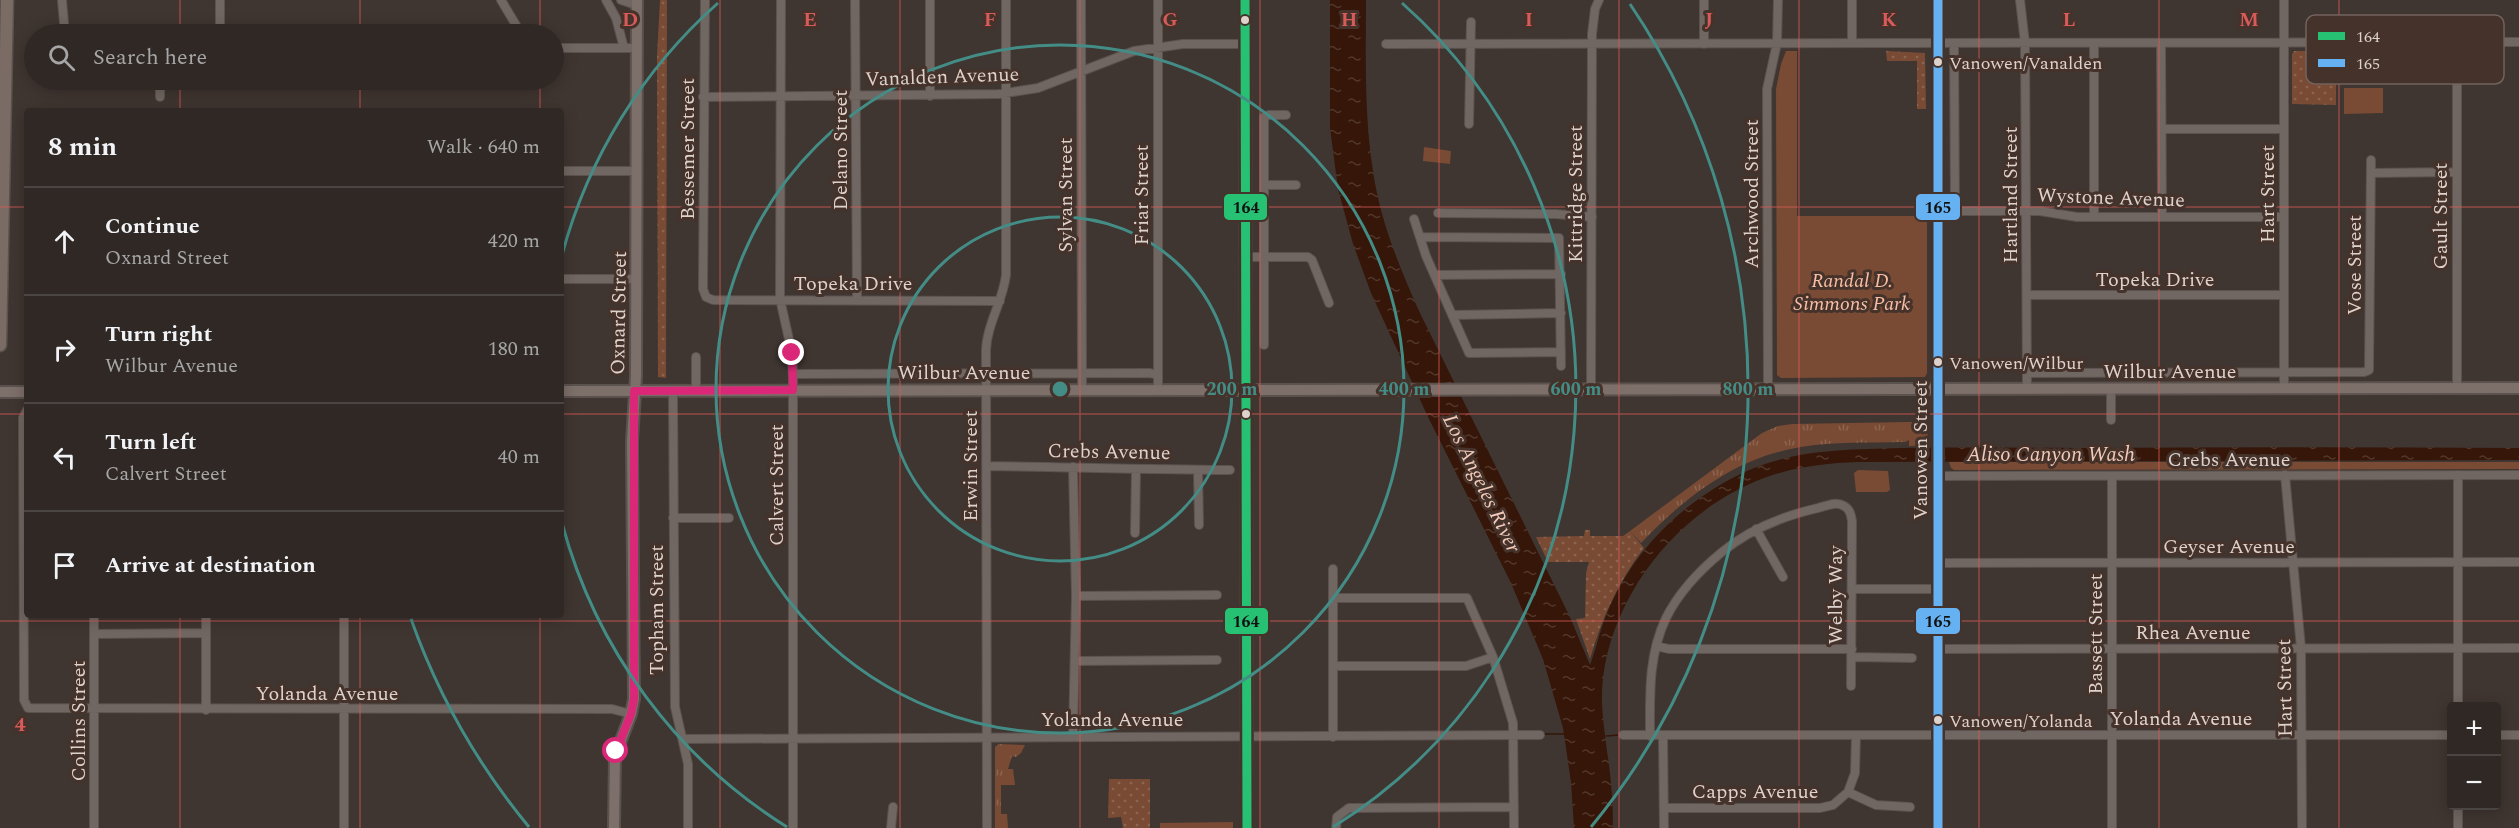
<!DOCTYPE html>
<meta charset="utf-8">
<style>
:root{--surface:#2f2825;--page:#37302d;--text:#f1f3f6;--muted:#a7a6a7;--line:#4a4442}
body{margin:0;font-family:Spectral,serif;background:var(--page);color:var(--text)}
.controls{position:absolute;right:18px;bottom:18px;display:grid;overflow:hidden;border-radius:6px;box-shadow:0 3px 15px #0003}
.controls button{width:54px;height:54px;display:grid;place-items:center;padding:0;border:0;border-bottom:2px solid var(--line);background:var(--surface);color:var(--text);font:30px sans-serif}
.stop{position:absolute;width:18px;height:18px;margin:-14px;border:4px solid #db2777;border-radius:50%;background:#fff}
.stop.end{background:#db2777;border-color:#fff;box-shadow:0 2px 6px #0008}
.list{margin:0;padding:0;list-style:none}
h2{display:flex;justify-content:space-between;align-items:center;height:78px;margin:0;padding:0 24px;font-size:26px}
h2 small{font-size:20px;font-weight:400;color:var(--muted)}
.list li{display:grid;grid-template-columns:39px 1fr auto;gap:18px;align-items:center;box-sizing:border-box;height:108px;padding:0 24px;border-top:2px solid var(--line)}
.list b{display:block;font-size:22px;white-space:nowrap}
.list p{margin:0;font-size:20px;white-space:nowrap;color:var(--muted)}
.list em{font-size:20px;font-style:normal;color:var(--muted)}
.icon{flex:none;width:33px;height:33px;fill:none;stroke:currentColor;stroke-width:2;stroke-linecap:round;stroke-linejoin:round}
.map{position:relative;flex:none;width:2519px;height:828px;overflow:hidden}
.search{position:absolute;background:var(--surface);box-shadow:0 3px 15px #0003;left:24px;top:24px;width:540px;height:66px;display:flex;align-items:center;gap:15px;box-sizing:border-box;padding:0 21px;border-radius:33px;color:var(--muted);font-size:22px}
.panel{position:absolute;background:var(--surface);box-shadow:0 3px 15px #0003;left:24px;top:108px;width:540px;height:510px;border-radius:6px}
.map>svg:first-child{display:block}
</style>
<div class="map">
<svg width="2519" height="828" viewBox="0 0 2519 828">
<defs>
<pattern id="grass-tufts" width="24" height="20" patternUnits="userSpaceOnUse" patternTransform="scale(1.5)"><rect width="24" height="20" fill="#794b34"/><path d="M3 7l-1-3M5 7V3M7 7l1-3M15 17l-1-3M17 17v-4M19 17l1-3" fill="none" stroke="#8c6450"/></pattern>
<pattern id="garden-dots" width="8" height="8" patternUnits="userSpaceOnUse" patternTransform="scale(1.5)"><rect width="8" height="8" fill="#794b34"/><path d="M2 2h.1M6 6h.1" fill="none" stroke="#8c6450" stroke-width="1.8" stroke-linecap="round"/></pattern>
<pattern id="water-ripples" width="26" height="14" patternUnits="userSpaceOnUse" patternTransform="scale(1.5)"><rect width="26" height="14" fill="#351608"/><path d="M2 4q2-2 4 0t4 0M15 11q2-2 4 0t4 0" fill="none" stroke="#52372b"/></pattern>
</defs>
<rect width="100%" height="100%" fill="#3f3531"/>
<path fill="url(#grass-tufts)" d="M 1909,422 L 1909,440 L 1905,442 C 1865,443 1824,441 1786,450 C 1728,463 1680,502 1641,543 L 1630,531 L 1762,433 L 1778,426 L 1792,424 Z
M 999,744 L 1025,745 L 1021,753 L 1016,757 L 1012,756 L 1008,769 L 1013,769 L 1015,785 L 1001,785 L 1001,814 L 1007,814 L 1008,828 L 995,828 L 995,747 Z"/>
<path fill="#794b34" d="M 1786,51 L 1797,51 L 1797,216 L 1927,216 L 1927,373 L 1925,377 L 1781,378 L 1777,375 L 1776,89 L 1781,64 Z
M 2344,88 L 2383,88 L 2383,113 L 2344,114 Z
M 1424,147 L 1451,151 L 1450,164 L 1423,161 Z
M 1909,422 L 1927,422 L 1928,445 L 1909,446 Z
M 1949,462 L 2519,462 L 2519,469 L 1954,470 L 1951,468 Z
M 1858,470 L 1888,471 L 1890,490 L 1887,492 L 1856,492 L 1854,473 Z
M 1233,822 L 1233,828 L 1160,828 L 1160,823 Z"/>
<path fill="url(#garden-dots)" d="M 660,0 L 667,0 L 666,378 L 658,377 L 657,56 Z
M 1886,51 L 1925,53 L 1926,109 L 1917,109 L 1917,61 L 1887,61 Z
M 2294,51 L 2336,51 L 2336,105 L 2292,104 L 2292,54 Z
M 1585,530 L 1590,530 L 1590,536 L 1623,536 L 1630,531 L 1644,548 C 1618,582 1602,618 1590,659 L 1576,619 L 1585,618 L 1586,573 L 1589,562 L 1548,562 L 1536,537 L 1584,536 Z
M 1109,779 L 1150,779 L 1150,828 L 1123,828 L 1121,817 L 1108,818 Z"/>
<path fill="url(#water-ripples)" d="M 1330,0 L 1366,0 C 1366,57 1364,114 1373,171 C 1380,220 1399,266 1419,311 L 1570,617 L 1590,665 C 1597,646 1601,625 1610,606 C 1634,553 1674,511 1725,482 C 1784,449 1835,450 1901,448 C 1960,447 2018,448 2077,448 C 2225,447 2372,447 2519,448 L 2519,460 L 1858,462 C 1826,463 1794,467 1764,478 C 1681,509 1614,590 1603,678 C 1600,703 1604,726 1607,751 C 1611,776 1613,802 1613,828 L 1574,828 L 1571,782 L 1563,728 L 1543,659 L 1511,583 L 1428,417 L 1371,293 L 1353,244 L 1338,189 L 1330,128 Z"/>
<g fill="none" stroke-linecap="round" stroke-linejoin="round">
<path stroke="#351608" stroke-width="1.5" d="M 1544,734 L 1566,734
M 1606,736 L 1619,735"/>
<defs>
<path id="minor" d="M 62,0 L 65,34
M 220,0 L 220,34
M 501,0 L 516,25 L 519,34
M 606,0 L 616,18 L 624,48
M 621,0 L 636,5
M 705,0 L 703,289 L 706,297 L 713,300 L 1000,301
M 781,0 L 780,299 L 792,353 L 793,378 L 793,828
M 855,0 L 857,299
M 930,0 L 930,96
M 1081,0 L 1082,390
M 1158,0 L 1158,390
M 1704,0 L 1704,44
M 1852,0 L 1852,43
M 2020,0 L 2025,43 L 2027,390
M 2284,0 L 2284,388
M 1954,43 L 1955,211
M 2094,43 L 2094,217
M 2161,43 L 2162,216
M 2457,43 L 2457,388
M 1386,44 L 2519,42
M 554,48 L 635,48
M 160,80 L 160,97
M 703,97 L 999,94 L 1038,88 L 1134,51 L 1183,44 L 1246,44
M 1469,124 L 1471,22
M 2162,129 L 2284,129
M 561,171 L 636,171
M 2371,173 L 2457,172
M 1264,185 L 1296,185
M 1938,211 L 2040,211 L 2077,217 L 2284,217
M 1438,213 L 1556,214 L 1592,217
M 1414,219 L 1426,256 L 1469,353 L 1561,352
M 1420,237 L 1559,238 L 1561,366
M 1246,257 L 1308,257 L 1312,260 L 1329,303
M 1435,275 L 1561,274
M 561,279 L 637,279
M 2027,295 L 2284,295
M 1452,315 L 1561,313
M 1264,345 L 1264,117 L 1269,115 L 1286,115
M 2027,373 L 2364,372 L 2369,370 L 2371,160
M 793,374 L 1150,373 L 1157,375
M 1768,389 L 1767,89 L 1777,43 L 1778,0
M 1591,390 L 1592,34 L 1595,9 L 1599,0
M 673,391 L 675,707 L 688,764 L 688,828
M 696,391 L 696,357
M 27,410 L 23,418 L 24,700 L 28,708 L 612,709 L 631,714
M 2111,420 L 2111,389
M 987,466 C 1068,467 1149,470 1230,470
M 1073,467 L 1076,596 L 1073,736
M 1198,470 L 1199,525
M 2285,475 L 2301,648 L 2302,828
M 2458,475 L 2458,706
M 1938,476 L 2519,475
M 2112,476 L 2112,828
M 673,518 L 729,518
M 1756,529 L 1783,577
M 1135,533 L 1136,469
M 1938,563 L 2519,562
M 1333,569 L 1333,737
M 1852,589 L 1938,589
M 1076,596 L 1217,595
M 1333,598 L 1467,598 L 1493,657 L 1513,723 L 1514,828
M 94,634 L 206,633
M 1656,646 L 1669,649 L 1852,649
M 1938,649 L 2519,648
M 1852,657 L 1912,658
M 1076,661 L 1217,660
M 1333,666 L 1466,666 L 1493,657
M 206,710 L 206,615
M 1623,735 L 2452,735
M 2496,735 L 2519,735
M 1650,736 C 1650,695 1648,656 1666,618 C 1679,592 1700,570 1722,552 C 1750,529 1783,516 1818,508 C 1826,506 1836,501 1844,506 C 1850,509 1851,515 1852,521 L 1851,686
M 1663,736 L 1664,828
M 683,739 L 1540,735
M 1848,792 L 1855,773 L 1856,735
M 1664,808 L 1820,808 L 1833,805 L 1848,792 L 1876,805 L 1910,807
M 94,828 L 94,615
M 344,828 L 344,615
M 891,828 L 893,807
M 987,828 L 986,350 C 987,324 1003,301 1006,275 L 1006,0
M 1336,828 L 1337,817 L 1349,808 L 1514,807
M 2458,828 L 2458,806"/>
<path id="major" d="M 1245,0 L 1247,828
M 1938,0 L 1938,828
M 561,391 L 2519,388
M 0,392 L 27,392
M 614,828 L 615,756 L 631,714 L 634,699 L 632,441 L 636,376 L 637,0"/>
<path id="highway" d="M 0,345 L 7,0"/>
</defs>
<use href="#minor" stroke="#5b524e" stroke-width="10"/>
<use href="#major" stroke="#5b524e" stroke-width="14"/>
<use href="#highway" stroke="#5b524e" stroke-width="15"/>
<use href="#minor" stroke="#706662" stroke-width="8"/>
<use href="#major" stroke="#7d6f69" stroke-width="10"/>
<use href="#highway" stroke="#7a6b65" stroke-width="12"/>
<defs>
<path id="bus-1" d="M 1245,0 L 1247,828"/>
<path id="bus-2" d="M 1938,0 L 1938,828"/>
</defs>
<use href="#bus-1" stroke="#45332b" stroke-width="14"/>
<use href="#bus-2" stroke="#45332b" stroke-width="14"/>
<use href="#bus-1" stroke="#26c172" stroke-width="9"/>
<use href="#bus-2" stroke="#66b1f2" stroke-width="9"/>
</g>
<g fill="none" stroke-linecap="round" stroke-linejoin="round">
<path stroke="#db2777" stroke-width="8" d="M 616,751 L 631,714 L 634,699 L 634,391 L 793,390 L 792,353"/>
</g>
<path fill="none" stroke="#d85b5a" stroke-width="1.5" stroke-opacity="0.55" d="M 180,0 L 180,34M 360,0 L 360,34M 540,0 L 540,34M 720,0 L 720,828M 900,0 L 900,828M 1080,0 L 1080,828M 1260,0 L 1260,828M 1439,0 L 1439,828M 1619,0 L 1619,828M 1799,0 L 1799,828M 1979,0 L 1979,828M 2159,0 L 2159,828M 2339,0 L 2339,828M 180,80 L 180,111M 360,80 L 360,111M 540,80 L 540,111M 0,207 L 27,207M 561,207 L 2519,207M 0,414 L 27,414M 561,414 L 2519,414M 180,615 L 180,828M 360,615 L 360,828M 540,615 L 540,828M 0,621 L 2519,621"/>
<g fill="none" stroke="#438d86" stroke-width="3">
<circle cx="1060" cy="389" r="172"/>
<circle cx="1060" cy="389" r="344"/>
<path d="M787 827A516 516 0 0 1 562 523M562 255A516 516 0 0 1 718 3M1402 3A516 516 0 0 1 1333 827"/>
<path d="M529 827A688 688 0 0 1 411 619M1630 4A688 688 0 0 1 1591 827"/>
</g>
<g fill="#ded2cd" stroke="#45332b" stroke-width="2">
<circle cx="1245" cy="20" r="5"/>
<circle cx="1938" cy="62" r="5"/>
<circle cx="1938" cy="362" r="5"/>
<circle cx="1246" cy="414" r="5"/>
<circle cx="1938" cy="720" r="5"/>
</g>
<g text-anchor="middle" stroke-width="6" stroke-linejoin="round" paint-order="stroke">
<g font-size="18" fill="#ded2cd" stroke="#45332b" text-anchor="start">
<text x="1949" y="69">Vanowen/Vanalden</text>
<text x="1949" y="369">Vanowen/Wilbur</text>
<text x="1949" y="727">Vanowen/Yolanda</text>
</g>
<g font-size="20" fill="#ded2cd" stroke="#45332b">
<text transform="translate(942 76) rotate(-2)" y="7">Vanalden Avenue</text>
<text transform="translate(687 149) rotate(-90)" y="7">Bessemer Street</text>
<text transform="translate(840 150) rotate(-90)" y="7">Delano Street</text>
<text transform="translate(1575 194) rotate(-90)" y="7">Kittridge Street</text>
<text transform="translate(1751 194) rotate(-90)" y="7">Archwood Street</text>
<text transform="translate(2267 194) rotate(-90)" y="7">Hart Street</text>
<text transform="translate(1065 195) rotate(-90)" y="7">Sylvan Street</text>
<text transform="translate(1141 195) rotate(-90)" y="7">Friar Street</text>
<text transform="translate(2010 195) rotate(-90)" y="7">Hartland Street</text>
<text transform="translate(2111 197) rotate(2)" y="7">Wystone Avenue</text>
<text transform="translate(2440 216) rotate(-90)" y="7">Gault Street</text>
<text transform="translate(2354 265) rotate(-90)" y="7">Vose Street</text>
<text x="2155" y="286">Topeka Drive</text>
<text x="853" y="290">Topeka Drive</text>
<text transform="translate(618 313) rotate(-89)" y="7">Oxnard Street</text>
<text x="2170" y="378">Wilbur Avenue</text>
<text x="964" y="379">Wilbur Avenue</text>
<text transform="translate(1920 450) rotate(-90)" y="7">Vanowen Street</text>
<text transform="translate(1109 451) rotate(1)" y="7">Crebs Avenue</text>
<text x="2229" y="466">Crebs Avenue</text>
<text transform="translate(970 466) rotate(-90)" y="7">Erwin Street</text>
<text transform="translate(776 485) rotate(-90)" y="7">Calvert Street</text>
<text x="2229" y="553">Geyser Avenue</text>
<text transform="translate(1835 595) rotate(-90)" y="7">Welby Way</text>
<text transform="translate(656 610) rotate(-90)" y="7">Topham Street</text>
<text x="2193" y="639">Rhea Avenue</text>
<text transform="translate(2095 634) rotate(-90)" y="7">Bassett Street</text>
<text transform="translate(2284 688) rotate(-91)" y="7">Hart Street</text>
<text x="327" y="700">Yolanda Avenue</text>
<text x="2181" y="725">Yolanda Avenue</text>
<text x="1112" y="726">Yolanda Avenue</text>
<text transform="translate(78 721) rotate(-90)" y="7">Collins Street</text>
<text x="1755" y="798">Capps Avenue</text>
</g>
<g font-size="20" font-style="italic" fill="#f9bea4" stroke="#45332b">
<text x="1852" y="287">Randal D.<tspan x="1852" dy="23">Simmons Park</tspan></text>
</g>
<g font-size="21" font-style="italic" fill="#f2cab9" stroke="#45332b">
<text x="2051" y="461">Aliso Canyon Wash</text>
<text transform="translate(1482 483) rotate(64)" y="7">Los Angeles River</text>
</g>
</g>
<rect x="2306" y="15" width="198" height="69" rx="9" fill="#45332b" stroke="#73635c" stroke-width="1.5"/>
<rect x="2318" y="32" width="27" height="8" fill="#26c172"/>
<rect x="2318" y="59" width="27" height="8" fill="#66b1f2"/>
<g font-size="16" fill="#ded2cd">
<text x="2356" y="42">164</text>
<text x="2356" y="69">165</text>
</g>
<g font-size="20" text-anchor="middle" font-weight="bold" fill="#d85b5a" stroke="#45332b" stroke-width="6" stroke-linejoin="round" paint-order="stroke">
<text x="630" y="26">D</text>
<text x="810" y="26">E</text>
<text x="990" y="26">F</text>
<text x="1170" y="26">G</text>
<text x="1349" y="26">H</text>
<text x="1529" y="26">I</text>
<text x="1709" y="26">J</text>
<text x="1889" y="26">K</text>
<text x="2069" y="26">L</text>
<text x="2249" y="26">M</text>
<text x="20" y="731">4</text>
</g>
<circle cx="1060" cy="389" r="9" fill="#438d86" stroke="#45332b" stroke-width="3"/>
<g font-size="18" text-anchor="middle" font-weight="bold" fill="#438d86" stroke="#45332b" stroke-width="6" stroke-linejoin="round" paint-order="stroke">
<text x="1232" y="395">200 m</text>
<text x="1404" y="395">400 m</text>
<text x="1576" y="395">600 m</text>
<text x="1748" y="395">800 m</text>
</g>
<g stroke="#45332b" stroke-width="2">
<rect x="1223" y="193" width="45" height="28" rx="6" fill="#26c172"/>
<rect x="1915" y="193" width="46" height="28" rx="6" fill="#66b1f2"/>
<rect x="1224" y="607" width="45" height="28" rx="6" fill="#26c172"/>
<rect x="1915" y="607" width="46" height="28" rx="6" fill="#66b1f2"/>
</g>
<g font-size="16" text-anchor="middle" font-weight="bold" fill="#111">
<text x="1246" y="213">164</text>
<text x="1938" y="213">165</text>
<text x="1246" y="627">164</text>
<text x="1938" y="627">165</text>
</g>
</svg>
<div class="controls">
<button>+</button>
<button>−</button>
</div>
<div class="stop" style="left:616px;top:751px"></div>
<div class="stop end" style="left:792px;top:353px"></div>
<div class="search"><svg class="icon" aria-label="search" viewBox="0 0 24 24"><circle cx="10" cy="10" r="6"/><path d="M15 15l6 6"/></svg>Search here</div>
<section class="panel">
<h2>8 min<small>Walk · 640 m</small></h2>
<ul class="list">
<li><svg class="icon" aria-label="ahead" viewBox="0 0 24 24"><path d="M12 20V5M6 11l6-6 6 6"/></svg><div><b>Continue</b><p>Oxnard Street</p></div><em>420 m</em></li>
<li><svg class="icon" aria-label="right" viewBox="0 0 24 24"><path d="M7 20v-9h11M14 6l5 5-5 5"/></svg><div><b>Turn right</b><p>Wilbur Avenue</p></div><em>180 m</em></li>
<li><svg class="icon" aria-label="left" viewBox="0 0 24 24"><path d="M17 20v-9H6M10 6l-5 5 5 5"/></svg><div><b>Turn left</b><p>Calvert Street</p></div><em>40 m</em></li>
<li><svg class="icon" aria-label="arrive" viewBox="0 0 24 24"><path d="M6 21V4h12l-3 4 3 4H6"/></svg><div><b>Arrive at destination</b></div></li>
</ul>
</section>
</div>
